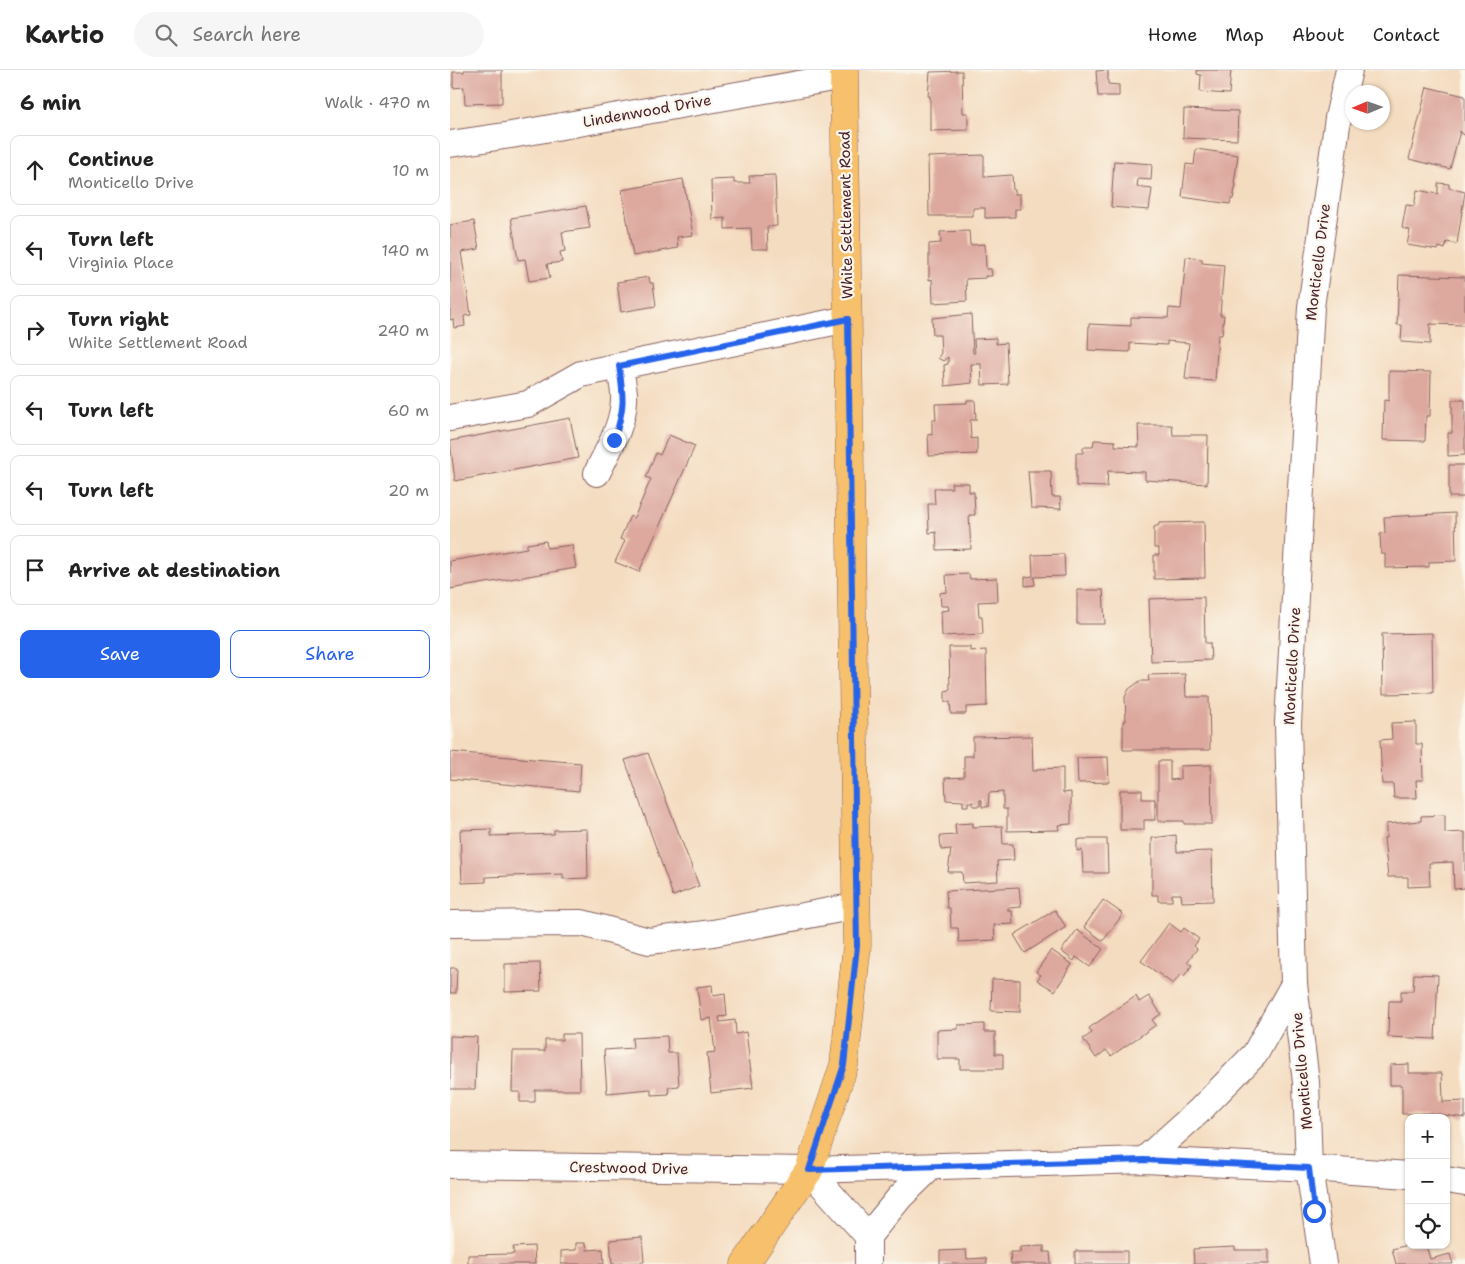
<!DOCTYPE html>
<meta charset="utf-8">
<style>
:root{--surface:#fff;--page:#f6f6f6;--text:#222;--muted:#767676;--line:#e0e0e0;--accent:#2563eb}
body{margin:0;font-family:"Shantell Sans",sans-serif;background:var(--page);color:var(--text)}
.controls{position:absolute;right:15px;bottom:15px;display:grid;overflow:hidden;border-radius:10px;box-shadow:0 1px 4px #0004}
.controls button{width:45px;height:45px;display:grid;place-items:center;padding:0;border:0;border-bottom:1px solid var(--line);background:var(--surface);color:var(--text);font:25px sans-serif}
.compass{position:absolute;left:895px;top:15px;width:45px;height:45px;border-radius:50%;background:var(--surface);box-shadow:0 1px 4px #0004;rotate:268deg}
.stop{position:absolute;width:15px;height:15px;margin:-11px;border:4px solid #2563eb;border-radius:50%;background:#fff}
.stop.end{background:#2563eb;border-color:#fff;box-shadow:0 1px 5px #0008}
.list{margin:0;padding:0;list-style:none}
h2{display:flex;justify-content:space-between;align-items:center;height:65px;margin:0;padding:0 20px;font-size:21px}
h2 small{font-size:16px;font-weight:400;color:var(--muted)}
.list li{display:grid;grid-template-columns:32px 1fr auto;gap:15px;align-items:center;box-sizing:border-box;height:70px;margin:0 10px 10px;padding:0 10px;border:1px solid var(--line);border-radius:10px}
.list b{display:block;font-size:19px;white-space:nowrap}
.list p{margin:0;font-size:16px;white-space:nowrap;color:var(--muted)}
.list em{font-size:16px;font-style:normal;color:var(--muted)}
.actions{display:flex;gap:10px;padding:15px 20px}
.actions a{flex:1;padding:11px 0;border:1px solid var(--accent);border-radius:10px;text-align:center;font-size:18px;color:var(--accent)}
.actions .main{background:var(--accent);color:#fff}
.icon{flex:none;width:28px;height:28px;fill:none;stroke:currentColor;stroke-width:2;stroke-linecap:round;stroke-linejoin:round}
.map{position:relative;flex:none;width:1015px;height:1194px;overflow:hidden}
header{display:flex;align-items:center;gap:30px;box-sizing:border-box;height:70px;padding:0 25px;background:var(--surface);border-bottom:1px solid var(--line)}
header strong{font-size:24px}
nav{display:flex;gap:28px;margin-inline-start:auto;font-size:18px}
.search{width:350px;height:45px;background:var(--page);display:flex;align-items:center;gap:12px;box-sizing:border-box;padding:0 18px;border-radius:28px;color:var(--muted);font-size:19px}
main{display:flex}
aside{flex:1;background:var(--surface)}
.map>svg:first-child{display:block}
</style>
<header>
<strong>Kartio</strong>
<div class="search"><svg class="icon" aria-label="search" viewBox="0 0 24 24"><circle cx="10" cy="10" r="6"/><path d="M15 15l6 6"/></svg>Search here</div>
<nav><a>Home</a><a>Map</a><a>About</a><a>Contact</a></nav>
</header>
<main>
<aside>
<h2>6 min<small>Walk · 470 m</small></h2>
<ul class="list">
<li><svg class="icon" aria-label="ahead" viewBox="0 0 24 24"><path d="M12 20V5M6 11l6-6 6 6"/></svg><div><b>Continue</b><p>Monticello Drive</p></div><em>10 m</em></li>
<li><svg class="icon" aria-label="left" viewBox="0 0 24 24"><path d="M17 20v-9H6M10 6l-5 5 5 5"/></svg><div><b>Turn left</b><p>Virginia Place</p></div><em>140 m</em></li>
<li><svg class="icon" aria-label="right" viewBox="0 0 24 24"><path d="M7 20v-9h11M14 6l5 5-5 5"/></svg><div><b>Turn right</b><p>White Settlement Road</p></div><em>240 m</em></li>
<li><svg class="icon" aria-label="left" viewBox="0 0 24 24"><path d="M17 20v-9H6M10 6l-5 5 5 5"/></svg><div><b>Turn left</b></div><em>60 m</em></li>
<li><svg class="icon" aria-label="left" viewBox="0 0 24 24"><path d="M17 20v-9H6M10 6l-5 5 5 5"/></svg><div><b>Turn left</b></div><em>20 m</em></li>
<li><svg class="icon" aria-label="arrive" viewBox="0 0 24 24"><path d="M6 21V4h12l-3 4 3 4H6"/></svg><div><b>Arrive at destination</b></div></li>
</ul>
<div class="actions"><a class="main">Save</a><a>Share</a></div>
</aside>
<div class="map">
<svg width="1015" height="1194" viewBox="0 0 1015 1194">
<rect width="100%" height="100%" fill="#fbf7ec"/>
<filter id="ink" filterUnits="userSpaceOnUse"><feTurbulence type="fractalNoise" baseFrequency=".02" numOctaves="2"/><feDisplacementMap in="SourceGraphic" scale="10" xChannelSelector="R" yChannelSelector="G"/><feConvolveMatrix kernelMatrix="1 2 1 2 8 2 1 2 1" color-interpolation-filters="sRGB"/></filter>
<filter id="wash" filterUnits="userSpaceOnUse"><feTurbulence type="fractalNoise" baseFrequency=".0096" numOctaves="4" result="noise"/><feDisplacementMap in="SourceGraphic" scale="20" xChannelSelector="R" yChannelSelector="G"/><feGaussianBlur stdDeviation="1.12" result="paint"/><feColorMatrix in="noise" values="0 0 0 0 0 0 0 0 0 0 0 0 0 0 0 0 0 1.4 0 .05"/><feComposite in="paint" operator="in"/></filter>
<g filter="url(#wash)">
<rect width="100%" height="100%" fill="#f4dcc0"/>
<g id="blocks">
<path fill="#dda99f" d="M 14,0 L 52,0 L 52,33 L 15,34 L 14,17 L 3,18 L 3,2 L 14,2 Z
M 658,0 L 658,14 L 669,15 L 669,26 L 648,26 L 646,1 Z
M 747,0 L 781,0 L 779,24 L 750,22 L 751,5 L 747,4 Z
M 512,1 L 513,43 L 518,43 L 518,60 L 480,61 L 480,26 L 478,26 L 480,2 Z
M 977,17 L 1015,26 L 1015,66 L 1010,61 L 1000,99 L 959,89 Z
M 734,39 L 788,41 L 787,70 L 733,68 Z
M 746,79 L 788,85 L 784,114 L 786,114 L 783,129 L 781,129 L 780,134 L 732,127 L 736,94 L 744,95 Z
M 534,85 L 534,107 L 562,105 L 563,120 L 565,120 L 565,124 L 570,124 L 570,139 L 565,139 L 565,147 L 535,148 L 535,138 L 523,138 L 523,146 L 479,146 L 478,87 Z
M 664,91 L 702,94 L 701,110 L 688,109 L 687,117 L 702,119 L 699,140 L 661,137 Z
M 325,105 L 327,156 L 317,157 L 318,179 L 302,179 L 301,158 L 275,159 L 275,148 L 262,149 L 261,110 L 284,109 L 284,113 L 300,113 L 299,106 Z
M 233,109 L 243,165 L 227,167 L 228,178 L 183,186 L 172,120 Z
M 988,113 L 999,114 L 999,118 L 1015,122 L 1007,174 L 997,172 L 995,179 L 989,177 L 988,180 L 957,175 L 960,160 L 952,158 L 956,135 L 964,136 L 967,120 L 988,124 Z
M 136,136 L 140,158 L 112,162 L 115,181 L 110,182 L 112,192 L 97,194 L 100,208 L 79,211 L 75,189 L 68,190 L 61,148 Z
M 24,151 L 29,179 L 11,182 L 21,245 L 14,246 L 15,256 L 4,258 L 3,249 L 0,250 L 0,155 Z
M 519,161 L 520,175 L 535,174 L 536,199 L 541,199 L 542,206 L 535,206 L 536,208 L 516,209 L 517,231 L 483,233 L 482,209 L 479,210 L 479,174 L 491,173 L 490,162 Z
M 736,187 L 752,189 L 752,193 L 774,195 L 770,245 L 774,245 L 772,265 L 768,265 L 765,311 L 735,309 L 739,273 L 717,271 L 717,275 L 680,273 L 680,282 L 638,280 L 639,254 L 681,256 L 681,247 L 718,248 L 719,238 L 731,239 Z
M 949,205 L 1015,207 L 1015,255 L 980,254 L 980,274 L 951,272 L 952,255 L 947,255 Z
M 199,207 L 200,213 L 203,213 L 206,236 L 171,242 L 167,212 Z
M 521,244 L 523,283 L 525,283 L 524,269 L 546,268 L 546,274 L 556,273 L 558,314 L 532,315 L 531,294 L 521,294 L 522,313 L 495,316 L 494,295 L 498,294 L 498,287 L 493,291 L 488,288 L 491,283 L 490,265 L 483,265 L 482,248 Z
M 939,301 L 981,302 L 980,346 L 976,346 L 975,371 L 933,370 L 934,330 L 939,331 Z
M 517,330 L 525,330 L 526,350 L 520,350 L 521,369 L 527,368 L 527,384 L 479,386 L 478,364 L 482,365 L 482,350 L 486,350 L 485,334 L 517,333 Z
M 1002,330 L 1015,330 L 1015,385 L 998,386 L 998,363 L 1002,363 Z
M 120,348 L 128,388 L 5,411 L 0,371 Z
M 688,355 L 722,355 L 723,365 L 758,365 L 757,414 L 695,410 L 695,402 L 658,401 L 657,417 L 626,416 L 626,383 L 633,383 L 633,377 L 643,377 L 644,370 L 665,371 L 665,376 L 689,377 Z
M 219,365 L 245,376 L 189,502 L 165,492 L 175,471 L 170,469 L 180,446 L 184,448 L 201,409 L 196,407 L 206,383 L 210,385 Z
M 999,395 L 1015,395 L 1015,427 L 999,427 Z
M 578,401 L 601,401 L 602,427 L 610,427 L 611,439 L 581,438 Z
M 501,413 L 519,413 L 519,422 L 524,422 L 525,445 L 519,445 L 521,479 L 487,480 L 486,462 L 479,463 L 478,434 L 485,434 L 484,418 L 502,418 Z
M 1005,443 L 1006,491 L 979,492 L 979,497 L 935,498 L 935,484 L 931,484 L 930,464 L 935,463 L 934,447 Z
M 754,452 L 755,508 L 704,509 L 704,485 L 709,485 L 709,478 L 704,478 L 704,457 L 709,455 L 709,453 Z
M 96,471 L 97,478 L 122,475 L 126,498 L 0,519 L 0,491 L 77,478 L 77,474 Z
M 614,484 L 615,506 L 584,507 L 585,515 L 575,516 L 575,507 L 583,506 L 582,485 Z
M 519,504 L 520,509 L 547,508 L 548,531 L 528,532 L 529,546 L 532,546 L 533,564 L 492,566 L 491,541 L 499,540 L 498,536 L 491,536 L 490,523 L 497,522 L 496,505 Z
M 627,520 L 653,520 L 655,554 L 627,554 Z
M 754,527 L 755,573 L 760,573 L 761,590 L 701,592 L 699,529 Z
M 982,563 L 983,623 L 933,624 L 932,564 Z
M 499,577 L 520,577 L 520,581 L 536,580 L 537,636 L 516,637 L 516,644 L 501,644 L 500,632 L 495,632 L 495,621 L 500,620 Z
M 735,604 L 736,627 L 759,627 L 760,680 L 673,680 L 673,651 L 676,651 L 675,627 L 679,619 L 690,611 L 699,611 L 698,605 Z
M 966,652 L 966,674 L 972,674 L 973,710 L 966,710 L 967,728 L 944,728 L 943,714 L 932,714 L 930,670 L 942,669 L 941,653 Z
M 582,666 L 583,701 L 587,701 L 587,699 L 613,698 L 613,723 L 621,722 L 621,754 L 608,755 L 609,760 L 557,761 L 557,739 L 553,739 L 553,722 L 539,723 L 538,737 L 532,737 L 532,730 L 530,730 L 530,736 L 523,736 L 523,732 L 518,732 L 518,736 L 513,736 L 513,731 L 496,730 L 495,708 L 514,707 L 514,686 L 523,686 L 523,667 Z
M 0,682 L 131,693 L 129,721 L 0,709 Z
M 198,683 L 249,816 L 223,826 L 175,690 Z
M 658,687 L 659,712 L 628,713 L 627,688 Z
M 708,691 L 720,691 L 720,710 L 730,709 L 730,696 L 761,695 L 762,754 L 734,754 L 734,751 L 708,751 Z
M 670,720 L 692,720 L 692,729 L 705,729 L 705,750 L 694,750 L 694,760 L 670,760 Z
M 995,745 L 995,763 L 1015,762 L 1015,818 L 1004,819 L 1003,792 L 979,793 L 980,816 L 958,817 L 958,807 L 938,807 L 934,768 L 936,768 L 936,754 L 971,751 L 971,746 Z
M 523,753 L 523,757 L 552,756 L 553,774 L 563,774 L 564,790 L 547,791 L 548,811 L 513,813 L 512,802 L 498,802 L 501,779 L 491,780 L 490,766 L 506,765 L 505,754 Z
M 41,759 L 41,766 L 104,764 L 104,760 L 137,759 L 138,808 L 113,809 L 113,804 L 36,807 L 36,812 L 12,813 L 10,760 Z
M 726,765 L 727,782 L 762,781 L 763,831 L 732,832 L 731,824 L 722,824 L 722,831 L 708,831 L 708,825 L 702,825 L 702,768 Z
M 632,769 L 657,769 L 658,803 L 633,803 L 632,780 L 627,781 L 627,770 Z
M 569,817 L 571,837 L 558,838 L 558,841 L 562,841 L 563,854 L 544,855 L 545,870 L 509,872 L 508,858 L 501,858 L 500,838 L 497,838 L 496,821 Z
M 653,830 L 673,844 L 653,871 L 634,857 Z
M 605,840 L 616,857 L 575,883 L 564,865 Z
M 719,853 L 731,862 L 734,858 L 749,869 L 744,876 L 747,879 L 737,892 L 742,895 L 734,906 L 731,904 L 723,914 L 691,891 Z
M 627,860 L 653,879 L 640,897 L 626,887 L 624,891 L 611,881 Z
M 601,880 L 622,894 L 605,921 L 587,910 L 591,905 L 586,902 Z
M 90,893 L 91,921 L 55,922 L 55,894 Z
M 0,898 L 7,898 L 6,923 L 0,923 Z
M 964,904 L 988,905 L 985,969 L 938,967 L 939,931 L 951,931 L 951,921 L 963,921 Z
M 542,909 L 570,910 L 570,942 L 541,941 Z
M 262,915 L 263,926 L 275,924 L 277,946 L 269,947 L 270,952 L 285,950 L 286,964 L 296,962 L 303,1018 L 261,1023 L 257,983 L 265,982 L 261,948 L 251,950 L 247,917 Z
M 686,926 L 689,932 L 699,926 L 711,944 L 702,950 L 706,955 L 661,986 L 656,980 L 646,988 L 633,969 L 642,963 L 639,958 Z
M 534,954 L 534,962 L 545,962 L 545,984 L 553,984 L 553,999 L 510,999 L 510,989 L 487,989 L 487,960 L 508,959 L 508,955 Z
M 112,964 L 129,964 L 130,1020 L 85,1020 L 85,1032 L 70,1032 L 70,1022 L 62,1022 L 63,981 L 95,981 L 95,970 L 112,970 Z
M 0,966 L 27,967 L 25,1019 L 0,1019 Z
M 217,966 L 218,983 L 227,983 L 229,1016 L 218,1017 L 219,1024 L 201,1025 L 201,1019 L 157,1023 L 154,980 L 183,978 L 182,968 Z
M 959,994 L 959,1003 L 992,1003 L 993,1032 L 1015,1031 L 1015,1048 L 980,1043 L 952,1044 L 952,1015 L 940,1015 L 940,995 Z
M 192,1167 L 194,1192 L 162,1194 L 160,1170 Z
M 126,1173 L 136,1173 L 137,1180 L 153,1179 L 154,1194 L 111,1194 L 111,1181 L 126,1180 Z
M 958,1175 L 976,1175 L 980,1189 L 1000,1184 L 1003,1194 L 946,1194 L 942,1179 Z
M 84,1176 L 85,1194 L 18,1194 L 18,1185 L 64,1184 L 63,1177 Z
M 594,1176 L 594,1182 L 600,1182 L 601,1194 L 561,1194 L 560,1182 L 570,1182 L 570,1177 Z
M 785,1177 L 785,1180 L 819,1180 L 819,1194 L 744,1194 L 743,1179 Z
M 516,1180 L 517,1189 L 536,1188 L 537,1194 L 490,1194 L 490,1181 Z
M 625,1181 L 677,1181 L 677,1194 L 625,1194 Z"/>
</g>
</g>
<g filter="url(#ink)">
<use href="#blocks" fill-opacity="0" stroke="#86615f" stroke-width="1"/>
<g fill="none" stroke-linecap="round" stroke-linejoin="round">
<defs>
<path id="minor" d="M 0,74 L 61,65 L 394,6
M 0,348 L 78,334 L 131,304 L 398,249
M 147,403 C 158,380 173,356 174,330 C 175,319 171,307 169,296
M 0,854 L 132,853 L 199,871 L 263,863 L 406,836
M 694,1090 L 748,1042 L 805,984 L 844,914
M 0,1095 L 359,1100 L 694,1090 L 859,1098 L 959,1105
M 359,1100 L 418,1166
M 996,1110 L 1015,1113
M 418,1194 L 418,1166 L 450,1127 L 481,1097
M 873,1194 L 859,1098 L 856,1012 L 844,914 L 838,653 L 861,237 L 888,48 L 899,0"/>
<path id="major" d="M 295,1194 L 359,1100 L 394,995 L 407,875 L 394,0"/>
</defs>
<use href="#minor" stroke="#86615f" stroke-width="28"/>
<use href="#major" stroke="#86615f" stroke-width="29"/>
<use href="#minor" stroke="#fff" stroke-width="26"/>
<use href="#major" stroke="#f7c06c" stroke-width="28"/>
</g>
</g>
<g fill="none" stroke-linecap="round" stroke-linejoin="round" filter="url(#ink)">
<path stroke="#2563eb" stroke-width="6" d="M 164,370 C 175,338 174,328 169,296 L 398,249 L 407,876 L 394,995 L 359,1100 L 694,1090 L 859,1098 L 864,1141"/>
</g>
<g text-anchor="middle" stroke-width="4.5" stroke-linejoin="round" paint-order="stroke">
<g font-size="15" fill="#4a1f2b" stroke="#fbf7ec">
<text transform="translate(197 41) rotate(-10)" y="5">Lindenwood Drive</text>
<text transform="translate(396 145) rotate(-91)" y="5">White Settlement Road</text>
<text transform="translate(868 192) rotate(-83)" y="5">Monticello Drive</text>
<text transform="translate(842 596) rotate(-87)" y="5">Monticello Drive</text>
<text transform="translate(852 1001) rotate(-95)" y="5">Monticello Drive</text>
<text transform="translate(179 1098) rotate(1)" y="5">Crestwood Drive</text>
</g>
</g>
</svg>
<div class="controls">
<button>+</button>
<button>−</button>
<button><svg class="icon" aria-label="locate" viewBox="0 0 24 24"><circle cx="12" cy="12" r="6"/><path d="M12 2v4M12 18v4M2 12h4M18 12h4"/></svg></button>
</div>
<svg class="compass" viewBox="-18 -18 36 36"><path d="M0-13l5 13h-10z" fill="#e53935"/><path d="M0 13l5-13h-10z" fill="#767676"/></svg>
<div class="stop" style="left:864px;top:1141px"></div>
<div class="stop end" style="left:164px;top:370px"></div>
</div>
</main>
